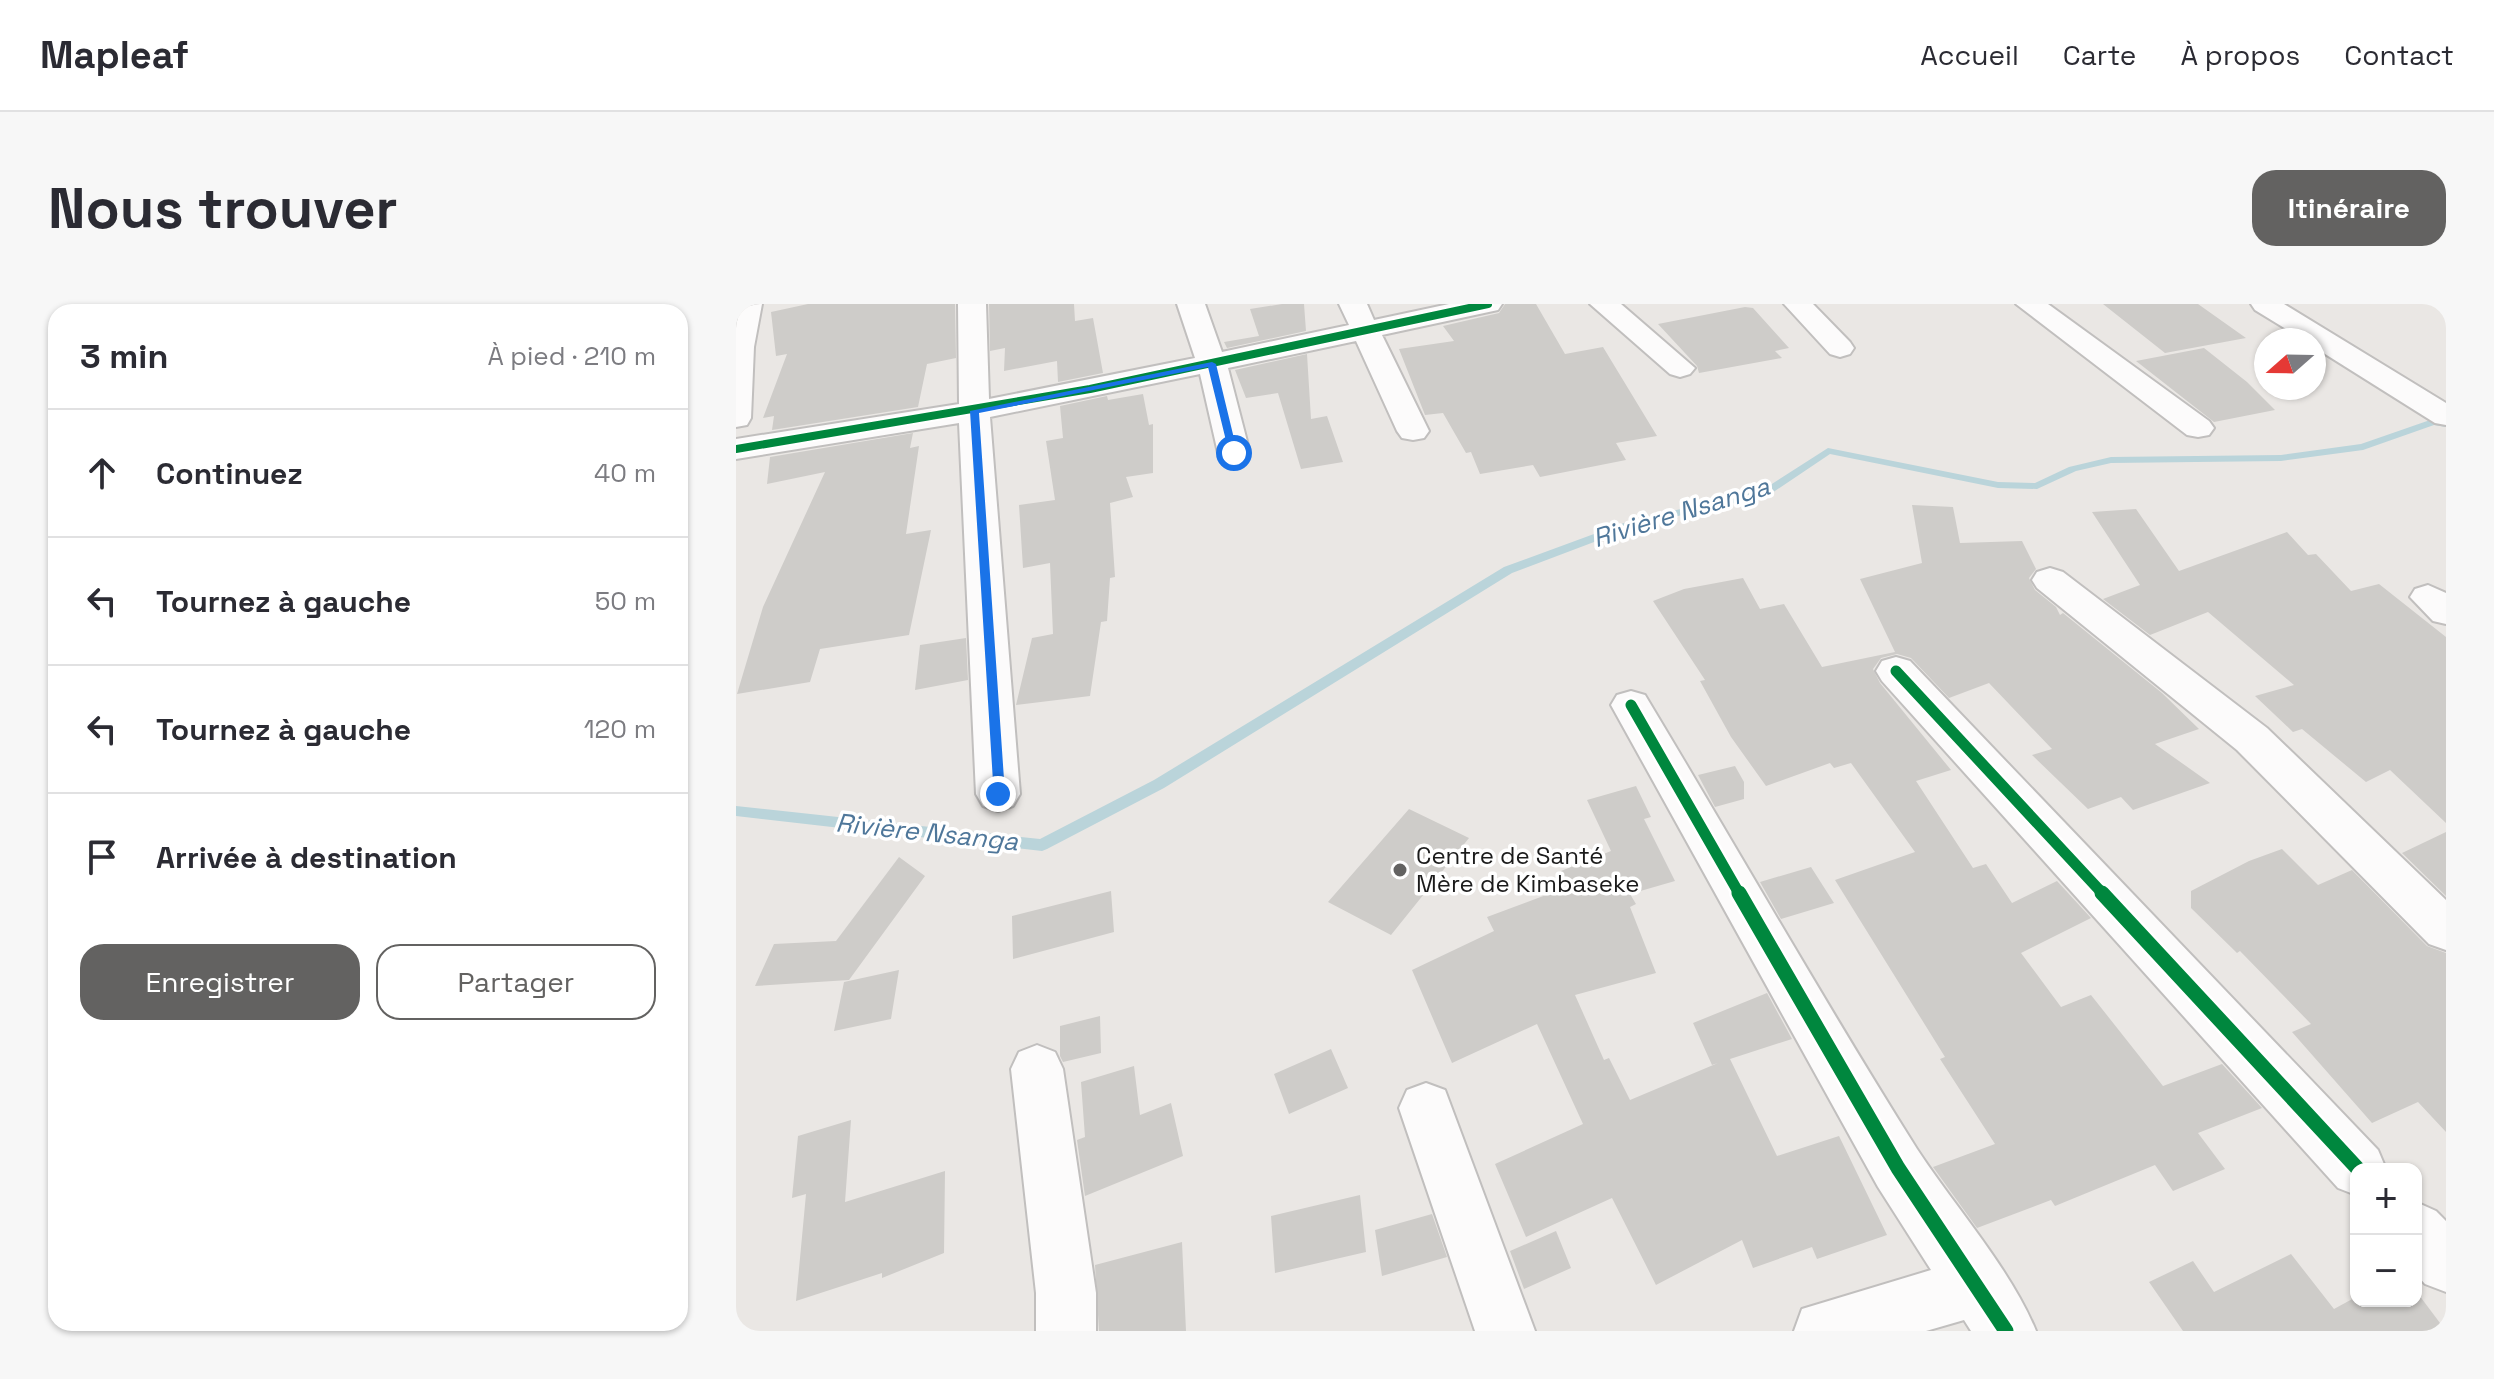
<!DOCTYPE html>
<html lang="fr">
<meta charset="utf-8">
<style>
:root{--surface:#fff;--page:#f7f7f7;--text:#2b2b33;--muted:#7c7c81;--line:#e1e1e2;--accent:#636261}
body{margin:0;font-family:"Space Grotesk",sans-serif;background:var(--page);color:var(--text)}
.controls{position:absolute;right:24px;bottom:24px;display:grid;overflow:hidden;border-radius:16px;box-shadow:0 2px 6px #0004}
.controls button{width:72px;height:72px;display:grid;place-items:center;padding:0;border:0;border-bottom:2px solid var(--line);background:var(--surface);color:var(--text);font:40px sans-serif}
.compass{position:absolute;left:1518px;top:24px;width:72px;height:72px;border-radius:50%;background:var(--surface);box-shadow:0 2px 6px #0004;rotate:250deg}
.stop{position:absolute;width:24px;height:24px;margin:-18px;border:6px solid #1a73e8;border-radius:50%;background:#fff}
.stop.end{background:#1a73e8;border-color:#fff;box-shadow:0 2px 8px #0008}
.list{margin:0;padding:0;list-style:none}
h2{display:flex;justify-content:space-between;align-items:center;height:104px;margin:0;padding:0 32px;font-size:34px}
h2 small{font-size:26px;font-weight:400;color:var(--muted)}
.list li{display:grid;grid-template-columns:52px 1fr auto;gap:24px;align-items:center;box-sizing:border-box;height:128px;padding:0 32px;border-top:2px solid var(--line)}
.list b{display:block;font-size:30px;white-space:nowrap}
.list em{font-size:26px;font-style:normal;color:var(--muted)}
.actions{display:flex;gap:16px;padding:24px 32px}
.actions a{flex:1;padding:18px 0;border:2px solid var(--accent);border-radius:24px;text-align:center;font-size:28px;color:var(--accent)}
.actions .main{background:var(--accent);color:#fff}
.icon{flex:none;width:44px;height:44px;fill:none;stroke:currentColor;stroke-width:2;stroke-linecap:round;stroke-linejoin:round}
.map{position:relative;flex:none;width:1710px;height:1027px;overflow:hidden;border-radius:24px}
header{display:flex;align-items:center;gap:48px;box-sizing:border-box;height:112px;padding:0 40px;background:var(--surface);border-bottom:2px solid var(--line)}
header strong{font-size:38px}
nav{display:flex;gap:44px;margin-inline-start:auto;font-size:28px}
.intro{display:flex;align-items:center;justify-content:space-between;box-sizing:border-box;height:192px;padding:0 48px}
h1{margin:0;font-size:56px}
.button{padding:20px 36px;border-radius:24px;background:var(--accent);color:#fff;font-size:28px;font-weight:700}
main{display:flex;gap:48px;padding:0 48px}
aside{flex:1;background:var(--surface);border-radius:24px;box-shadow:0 2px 6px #0004}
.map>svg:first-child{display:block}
</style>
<header>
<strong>Mapleaf</strong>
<nav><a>Accueil</a><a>Carte</a><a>À propos</a><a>Contact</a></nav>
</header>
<div class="intro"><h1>Nous trouver</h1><a class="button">Itinéraire</a></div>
<main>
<aside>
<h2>3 min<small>À pied · 210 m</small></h2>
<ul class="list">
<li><svg class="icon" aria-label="ahead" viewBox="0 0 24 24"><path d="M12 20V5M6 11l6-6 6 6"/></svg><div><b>Continuez</b></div><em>40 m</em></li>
<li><svg class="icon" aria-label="left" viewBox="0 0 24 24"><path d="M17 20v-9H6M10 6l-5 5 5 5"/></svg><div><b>Tournez à gauche</b></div><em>50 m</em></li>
<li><svg class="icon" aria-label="left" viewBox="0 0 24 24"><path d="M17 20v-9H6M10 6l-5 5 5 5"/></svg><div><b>Tournez à gauche</b></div><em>120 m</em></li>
<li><svg class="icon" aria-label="arrive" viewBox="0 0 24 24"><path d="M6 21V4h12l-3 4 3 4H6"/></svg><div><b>Arrivée à destination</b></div></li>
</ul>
<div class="actions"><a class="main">Enregistrer</a><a>Partager</a></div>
</aside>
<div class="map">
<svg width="1710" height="1027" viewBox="0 0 1710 1027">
<rect width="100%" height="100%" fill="#eae7e4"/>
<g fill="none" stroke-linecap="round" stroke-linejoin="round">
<path fill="#bad4da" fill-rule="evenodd" d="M 1697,115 L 1710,117 L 1710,123 L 1698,121 L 1627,146 L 1545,157 L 1375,159 L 1340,167 L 1301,185 L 1262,184 L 1094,150 L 1033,191 L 903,221 L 776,269 L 428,484 L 311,545 L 306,547 L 0,512 L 0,502 L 304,535 L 418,476 L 768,263 L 896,216 L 1025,187 L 1092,144 L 1262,178 L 1299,179 L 1333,163 L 1375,153 L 1545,151 L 1625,140 Z"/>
</g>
<path fill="#ceccc9" d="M 72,0 L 219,0 L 220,54 L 191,60 L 182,103 L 36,126 L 38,112 L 27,114 L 51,50 L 40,52 L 35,8 Z
M 253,0 L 338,0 L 339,17 L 357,14 L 367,69 L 322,78 L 321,57 L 268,67 L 269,44 L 254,47 Z
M 546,0 L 568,0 L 570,27 L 491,44 L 488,38 L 523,32 L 514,5 Z
M 769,0 L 800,0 L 829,50 L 867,43 L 921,132 L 880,139 L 890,156 L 804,173 L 797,161 L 744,170 L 735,148 L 730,149 L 707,109 L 689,111 L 663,45 L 718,37 L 707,22 L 763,9 Z
M 1367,0 L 1462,0 L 1510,34 L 1429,49 Z
M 1009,3 L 1017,4 L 1053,44 L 1039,47 L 1046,54 L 963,69 L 961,62 L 922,20 Z
M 1468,44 L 1511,78 L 1539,106 L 1478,118 L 1400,57 Z
M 571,50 L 575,115 L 591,112 L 607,158 L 565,165 L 542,89 L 510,94 L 499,66 Z
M 407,90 L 413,121 L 417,120 L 417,169 L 390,173 L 397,193 L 374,199 L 379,273 L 374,274 L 371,317 L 365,318 L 354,392 L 280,401 L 296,334 L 317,330 L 314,259 L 287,264 L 283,201 L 319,196 L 310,137 L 327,134 L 324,102 L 371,92 L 372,96 Z
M 177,129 L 174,144 L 183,142 L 170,230 L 195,226 L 173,331 L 84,345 L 74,378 L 1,390 L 27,303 L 89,168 L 31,180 L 34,153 Z
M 1176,201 L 1217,203 L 1224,239 L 1286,237 L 1300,265 L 1293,274 L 1299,286 L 1320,303 L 1324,311 L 1327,309 L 1426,389 L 1463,425 L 1419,440 L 1474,479 L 1397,506 L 1385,493 L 1352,505 L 1296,451 L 1316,445 L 1253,379 L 1213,394 L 1175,354 L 1161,350 L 1145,354 L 1137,365 L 1144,379 L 1215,466 L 1180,477 L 1237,564 L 1250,560 L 1276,599 L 1321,577 L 1355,614 L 1285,649 L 1325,703 L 1355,691 L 1427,782 L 1486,760 L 1526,804 L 1462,829 L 1489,865 L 1437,887 L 1419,861 L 1319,902 L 1315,896 L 1241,924 L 1197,863 L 1259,840 L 1204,755 L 1209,753 L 1099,576 L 1179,548 L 1115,459 L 1098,464 L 1094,459 L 1030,482 L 995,433 L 964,377 L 969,376 L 917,297 L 948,285 L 1007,274 L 1024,305 L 1048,300 L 1086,363 L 1159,348 L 1124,275 L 1186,259 Z
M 1400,205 L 1443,267 L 1551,228 L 1572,251 L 1580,250 L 1615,287 L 1643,280 L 1710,333 L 1710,519 L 1654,466 L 1630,478 L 1566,425 L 1557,428 L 1519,392 L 1558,381 L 1472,308 L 1414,331 L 1367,295 L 1404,281 L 1356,208 Z
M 230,334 L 232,376 L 179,386 L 184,341 Z
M 999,462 L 1008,478 L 1008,495 L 979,503 L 962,471 Z
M 900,482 L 915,513 L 908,515 L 939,577 L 894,590 L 900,600 L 894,603 L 920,669 L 839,691 L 868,756 L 873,754 L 894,796 L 982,759 L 976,761 L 957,719 L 1031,689 L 1056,735 L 994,755 L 1041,852 L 1103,832 L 1151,931 L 1081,955 L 1076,943 L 1017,964 L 1006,936 L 920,981 L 876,894 L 790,933 L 759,860 L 847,820 L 801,720 L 716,759 L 676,666 L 758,627 L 751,613 L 834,582 L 825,567 L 875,547 L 851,496 Z
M 673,505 L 733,534 L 655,631 L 592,598 Z
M 1710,528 L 1710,592 L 1666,549 Z
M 1546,545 L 1582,581 L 1616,566 L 1691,642 L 1710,649 L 1710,828 L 1682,798 L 1636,819 L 1556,728 L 1575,720 L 1504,647 L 1501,649 L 1455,604 L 1455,587 L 1513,557 Z
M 163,553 L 189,572 L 113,676 L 19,682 L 38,640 L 100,637 Z
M 1075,563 L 1098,599 L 1045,615 L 1024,578 Z
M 375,587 L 378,628 L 277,655 L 276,612 Z
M 163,666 L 155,715 L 98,727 L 108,678 Z
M 364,712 L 365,749 L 327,758 L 324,752 L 324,722 Z
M 595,745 L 612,784 L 553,810 L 538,770 Z
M 398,762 L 404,811 L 435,799 L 447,852 L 349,892 L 341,836 L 349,833 L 345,778 Z
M 115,816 L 109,898 L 209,867 L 208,949 L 146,974 L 146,969 L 60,997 L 70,890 L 56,894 L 62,832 Z
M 624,891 L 630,948 L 539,969 L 535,912 Z
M 696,910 L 711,953 L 646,972 L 639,926 Z
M 820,927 L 835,964 L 788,985 L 774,947 Z
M 446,938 L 450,1027 L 363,1027 L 359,961 Z
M 1555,950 L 1598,1005 L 1620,993 L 1620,997 L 1680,997 L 1680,987 L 1710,1027 L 1447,1027 L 1413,978 L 1457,957 L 1478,988 Z"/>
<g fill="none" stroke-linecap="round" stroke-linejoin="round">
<defs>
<path id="street" d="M 0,0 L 26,0 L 18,43 L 15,114 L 11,121 L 0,123 Z
M 222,0 L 250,0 L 253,95 L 459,54 L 441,0 L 469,0 L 486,48 L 613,21 L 603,0 L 631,0 L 638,16 L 713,0 L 766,0 L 762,6 L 646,31 L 693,127 L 688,134 L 677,136 L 666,134 L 661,127 L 620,37 L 492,64 L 514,149 L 509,156 L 498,159 L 487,156 L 482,149 L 464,70 L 254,113 L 284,490 L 277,502 L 262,507 L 247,502 L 240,490 L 223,119 L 0,155 L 0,135 L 223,100 Z
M 854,0 L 885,0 L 959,64 L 954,70 L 944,73 L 934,70 Z
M 1048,0 L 1077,0 L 1114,38 L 1118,44 L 1114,50 L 1104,53 L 1094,50 Z
M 1280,0 L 1312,0 L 1473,117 L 1478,124 L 1473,131 L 1462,133 L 1451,131 Z
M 1515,0 L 1548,0 L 1710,99 L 1710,121 L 1699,119 L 1578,43 L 1578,36 L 1568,36 L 1519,6 Z
M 1314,264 L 1327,268 L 1531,424 L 1710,596 L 1710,646 L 1693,640 L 1501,446 L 1301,284 L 1296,276 L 1301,268 Z
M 1692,281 L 1710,289 L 1710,320 L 1697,317 L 1674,293 L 1679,285 Z
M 1160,353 L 1174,357 L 1642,846 L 1650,865 L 1620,865 L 1620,891 L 1602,884 L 1146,377 L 1140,367 L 1146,357 Z
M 895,387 L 909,391 C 1000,542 1087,696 1181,845 C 1219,903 1274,964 1300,1027 L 1235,1027 L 1228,1016 L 1190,1027 L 1058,1027 L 1066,1005 L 1195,966 L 1142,883 L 875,401 L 881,391 Z
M 301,741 L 319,748 L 327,765 L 360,989 L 360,1027 L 300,1027 L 300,989 L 275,765 L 283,748 Z
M 690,779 L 709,786 L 799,1027 L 739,1027 L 663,804 L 671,786 Z
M 1680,898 L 1700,907 L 1710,917 L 1710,988 L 1689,980 L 1680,970 Z"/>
</defs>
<use href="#street" stroke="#c1bfbe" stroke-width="4"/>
<use href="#street" fill="#fcfbfb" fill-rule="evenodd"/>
<defs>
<path id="cycleway-far2" d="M 0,145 L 354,85 L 752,0"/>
<path id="cycleway-far1" d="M 1160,367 L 1368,591
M 895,401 L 1004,591"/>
<path id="cycleway" d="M 1003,589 L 1162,864 L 1270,1027
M 1366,589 L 1622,865"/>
</defs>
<use href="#cycleway-far2" stroke="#fff" stroke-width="12"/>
<use href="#cycleway-far1" stroke="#fff" stroke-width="16"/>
<use href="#cycleway" stroke="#fff" stroke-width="20"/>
<use href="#cycleway-far2" stroke="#00873e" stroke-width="8"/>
<use href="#cycleway-far1" stroke="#00873e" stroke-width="11"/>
<use href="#cycleway" stroke="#00873e" stroke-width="15"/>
</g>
<path fill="#1a73e8" d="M 476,58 L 480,60 L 502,151 L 493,149 L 472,63 L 243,109 L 269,490 L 262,495 L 258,494 L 234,107 Z"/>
<circle fill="#636261" stroke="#fff" stroke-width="3" cx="664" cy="566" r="8"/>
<g text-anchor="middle" stroke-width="7" stroke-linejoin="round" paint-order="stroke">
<g font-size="24" fill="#1b1b1b" stroke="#fff" text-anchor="start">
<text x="680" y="560">Centre de Santé<tspan x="680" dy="28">Mère de Kimbaseke</tspan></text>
</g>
<g font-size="26" font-style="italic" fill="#4f779a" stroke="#fff">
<text transform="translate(945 208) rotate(-17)" y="9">Rivière Nsanga</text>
<text transform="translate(191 528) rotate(6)" y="9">Rivière Nsanga</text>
</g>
</g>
</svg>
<div class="controls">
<button>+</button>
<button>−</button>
</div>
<svg class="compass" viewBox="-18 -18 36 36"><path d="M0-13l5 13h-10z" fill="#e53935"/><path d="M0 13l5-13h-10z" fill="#7c7c81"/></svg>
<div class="stop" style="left:498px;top:149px"></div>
<div class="stop end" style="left:262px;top:490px"></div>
</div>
</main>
